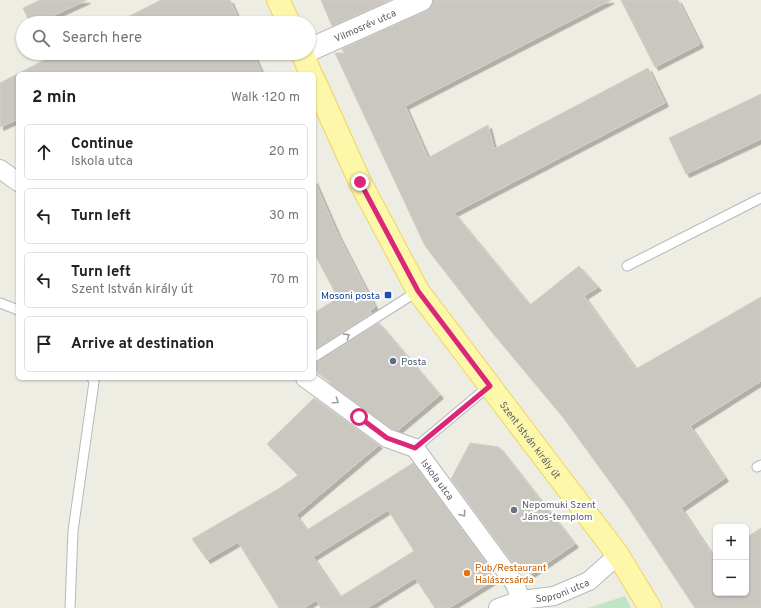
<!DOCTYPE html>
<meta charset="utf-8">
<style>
:root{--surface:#fff;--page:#f2f2f2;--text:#202124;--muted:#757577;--line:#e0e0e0}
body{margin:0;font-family:Overpass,sans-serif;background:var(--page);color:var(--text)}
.controls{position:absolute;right:12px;bottom:12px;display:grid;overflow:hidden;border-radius:6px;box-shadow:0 1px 3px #0004}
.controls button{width:36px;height:36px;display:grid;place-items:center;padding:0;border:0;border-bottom:1px solid var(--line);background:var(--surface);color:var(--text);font:20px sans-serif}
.stop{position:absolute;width:12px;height:12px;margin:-9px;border:3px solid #db2777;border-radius:50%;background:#fff}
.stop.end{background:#db2777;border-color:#fff;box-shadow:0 1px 4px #0008}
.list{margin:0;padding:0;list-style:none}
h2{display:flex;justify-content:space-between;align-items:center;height:52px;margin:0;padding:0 16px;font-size:17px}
h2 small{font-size:13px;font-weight:400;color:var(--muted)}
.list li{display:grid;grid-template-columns:26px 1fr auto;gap:12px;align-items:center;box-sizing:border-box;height:56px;margin:0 8px 8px;padding:0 8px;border:1px solid var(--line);border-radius:6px}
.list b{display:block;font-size:15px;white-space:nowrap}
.list p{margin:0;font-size:13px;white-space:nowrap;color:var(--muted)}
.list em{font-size:13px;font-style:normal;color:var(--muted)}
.icon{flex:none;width:22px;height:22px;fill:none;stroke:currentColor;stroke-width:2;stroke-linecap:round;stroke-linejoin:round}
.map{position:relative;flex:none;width:761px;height:608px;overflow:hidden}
.search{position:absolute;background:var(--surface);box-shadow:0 1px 3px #0004;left:16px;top:16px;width:300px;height:44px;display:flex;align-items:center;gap:10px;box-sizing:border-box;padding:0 14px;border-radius:22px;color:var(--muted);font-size:15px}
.panel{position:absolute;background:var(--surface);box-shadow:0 1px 3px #0004;left:16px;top:72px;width:300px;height:308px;border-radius:6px}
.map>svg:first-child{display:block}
</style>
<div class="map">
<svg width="761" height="608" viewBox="0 0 761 608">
<defs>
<filter id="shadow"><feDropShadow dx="3.5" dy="3.5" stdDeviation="0" flood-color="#0004"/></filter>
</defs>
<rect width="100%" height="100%" fill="#eeede4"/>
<path fill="#c0e5c4" d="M 625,596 L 631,608 L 588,608 Z"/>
<path fill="#cac7c1" stroke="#d3cfc2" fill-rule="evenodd" filter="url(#shadow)" d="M 40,0 L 87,0 L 37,23 L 30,23 L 23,8 Z
M 161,0 L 230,0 L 240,23 L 116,23 Z
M 321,0 L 390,0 L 332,26 Z
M 433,0 L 611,0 L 405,106 L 428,158 L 488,125 L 494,149 L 648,68 L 665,103 L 454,213 L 530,305 L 579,266 L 598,287 L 584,296 L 636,369 L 761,297 L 761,381 L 690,426 L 725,478 L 681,508 L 715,559 L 716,558 L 716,593 L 746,593 L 746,538 L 761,528 L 761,608 L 695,608 L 626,504 L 562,416 L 491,331 L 425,246 L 335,53 L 344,53 L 342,49 L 426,11 L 431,7 Z
M 621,0 L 678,0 L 700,44 L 655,67 Z
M 58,53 L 253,53 L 262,74 L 18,74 L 18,119 L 0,127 L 0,83 Z
M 761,94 L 761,139 L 686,174 L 669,138 Z
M 314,180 L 338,235 L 375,307 L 369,311 L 372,313 L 314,350 L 314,313 L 338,298 L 314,253 Z
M 379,323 L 440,395 L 397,431 L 392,429 L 329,383 L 331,382 L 314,369 L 314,363 Z
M 314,398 L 379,445 L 296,515 L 307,530 L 413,463 L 497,578 L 449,608 L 435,608 L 415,578 L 367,608 L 321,608 L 316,600 L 304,608 L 279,608 L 238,542 L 207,560 L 192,539 L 280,488 L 298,475 L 267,444 ZM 388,510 L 414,551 L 340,597 L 313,557 Z
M 470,443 L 499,447 L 575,544 L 531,574 L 521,562 L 515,566 L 451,479 Z"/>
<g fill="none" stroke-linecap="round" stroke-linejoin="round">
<defs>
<path id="lane" d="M 627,266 L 761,198
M 0,303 L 18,310
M 314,357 L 418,291
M 415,448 L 489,386
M 757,467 L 761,465
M 70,608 L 73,531 L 94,382 L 92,378"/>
<g id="street">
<path d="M 0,169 L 18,182"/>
<path id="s1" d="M 305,378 L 387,438 L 415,448 L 515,584 L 521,600"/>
<path id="s2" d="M 498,608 L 521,600 L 554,596 L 589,581 L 618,555"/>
</g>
<g id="secondary">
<path id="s3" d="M 309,50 L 421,0"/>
</g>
<g id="primary">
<path d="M 278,0 L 289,23"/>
<path d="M 302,53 L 311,74"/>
<path id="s4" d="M 314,80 L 360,182 L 418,291 L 618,555 L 650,608"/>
</g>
</defs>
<use href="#lane" stroke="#b6b8bd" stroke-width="11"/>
<use href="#street" stroke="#b6b8bd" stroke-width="20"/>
<use href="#secondary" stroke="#b9bbc1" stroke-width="24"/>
<use href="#primary" stroke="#eed55c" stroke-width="24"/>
<use href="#lane" stroke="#fff" stroke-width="9"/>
<use href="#street" stroke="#fff" stroke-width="18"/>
<use href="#secondary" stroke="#fff" stroke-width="22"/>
<use href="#primary" stroke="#fdf8a9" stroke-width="22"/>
</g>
<defs><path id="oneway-chevron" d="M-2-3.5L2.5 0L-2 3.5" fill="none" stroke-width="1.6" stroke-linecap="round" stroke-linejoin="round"/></defs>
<g stroke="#9d9ea2">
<use href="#oneway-chevron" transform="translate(347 336) rotate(-32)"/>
<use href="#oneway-chevron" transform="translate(336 401) rotate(35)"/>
<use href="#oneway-chevron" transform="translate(463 514) rotate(54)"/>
</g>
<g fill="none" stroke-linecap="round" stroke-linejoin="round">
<path stroke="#db2777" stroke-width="5" d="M 359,417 L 387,438 L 415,448 L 490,386 L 418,291 L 360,182"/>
</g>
<rect fill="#1a4fb4" stroke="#fff" stroke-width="1.5" x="384" y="291" width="8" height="8" rx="2"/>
<circle fill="#5c6f8a" stroke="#fff" stroke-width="1.5" cx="393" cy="361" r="4"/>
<circle fill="#6b7280" stroke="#fff" stroke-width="1.5" cx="514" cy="510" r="4"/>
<circle fill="#e8710a" stroke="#fff" stroke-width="1.5" cx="467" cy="573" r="4"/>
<g text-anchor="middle" stroke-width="4" stroke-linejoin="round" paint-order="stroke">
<g font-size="10" fill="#5c5e64" stroke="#fff">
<text dy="4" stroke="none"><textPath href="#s3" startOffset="61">Vilmosrév utca</textPath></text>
<text dy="4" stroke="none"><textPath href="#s4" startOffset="422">Szent István király út</textPath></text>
<text dy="4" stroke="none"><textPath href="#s1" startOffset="170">Iskola utca</textPath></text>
<text dy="4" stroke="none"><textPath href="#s2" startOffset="67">Soproni utca</textPath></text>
</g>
<g font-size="10" fill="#164399" stroke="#fff" text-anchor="end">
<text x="380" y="299">Mosoni posta</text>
</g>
<g font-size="10" fill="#4e5e75" stroke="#fff" text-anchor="start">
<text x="401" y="365">Posta</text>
</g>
<g font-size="10" fill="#5b616d" stroke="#fff" text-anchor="start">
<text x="522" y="508">Nepomuki Szent<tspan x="522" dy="12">János-templom</tspan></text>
</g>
<g font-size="10" fill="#c56008" stroke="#fff" text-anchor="start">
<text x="475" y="571">Pub/Restaurant<tspan x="475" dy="12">Halászcsárda</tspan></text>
</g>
</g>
</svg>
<div class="controls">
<button>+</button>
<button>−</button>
</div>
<div class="stop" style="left:359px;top:417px"></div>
<div class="stop end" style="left:360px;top:182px"></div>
<div class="search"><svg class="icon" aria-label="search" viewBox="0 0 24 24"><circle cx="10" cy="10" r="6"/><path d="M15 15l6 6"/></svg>Search here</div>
<section class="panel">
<h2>2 min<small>Walk · 120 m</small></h2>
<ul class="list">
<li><svg class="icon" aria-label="ahead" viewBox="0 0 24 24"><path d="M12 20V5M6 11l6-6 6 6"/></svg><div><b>Continue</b><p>Iskola utca</p></div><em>20 m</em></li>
<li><svg class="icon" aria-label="left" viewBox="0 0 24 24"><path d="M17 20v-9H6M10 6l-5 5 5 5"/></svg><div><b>Turn left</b></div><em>30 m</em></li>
<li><svg class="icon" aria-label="left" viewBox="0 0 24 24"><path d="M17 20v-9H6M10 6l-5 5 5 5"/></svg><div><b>Turn left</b><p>Szent István király út</p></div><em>70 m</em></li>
<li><svg class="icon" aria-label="arrive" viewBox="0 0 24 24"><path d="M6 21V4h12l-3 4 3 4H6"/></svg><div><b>Arrive at destination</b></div></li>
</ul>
</section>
</div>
